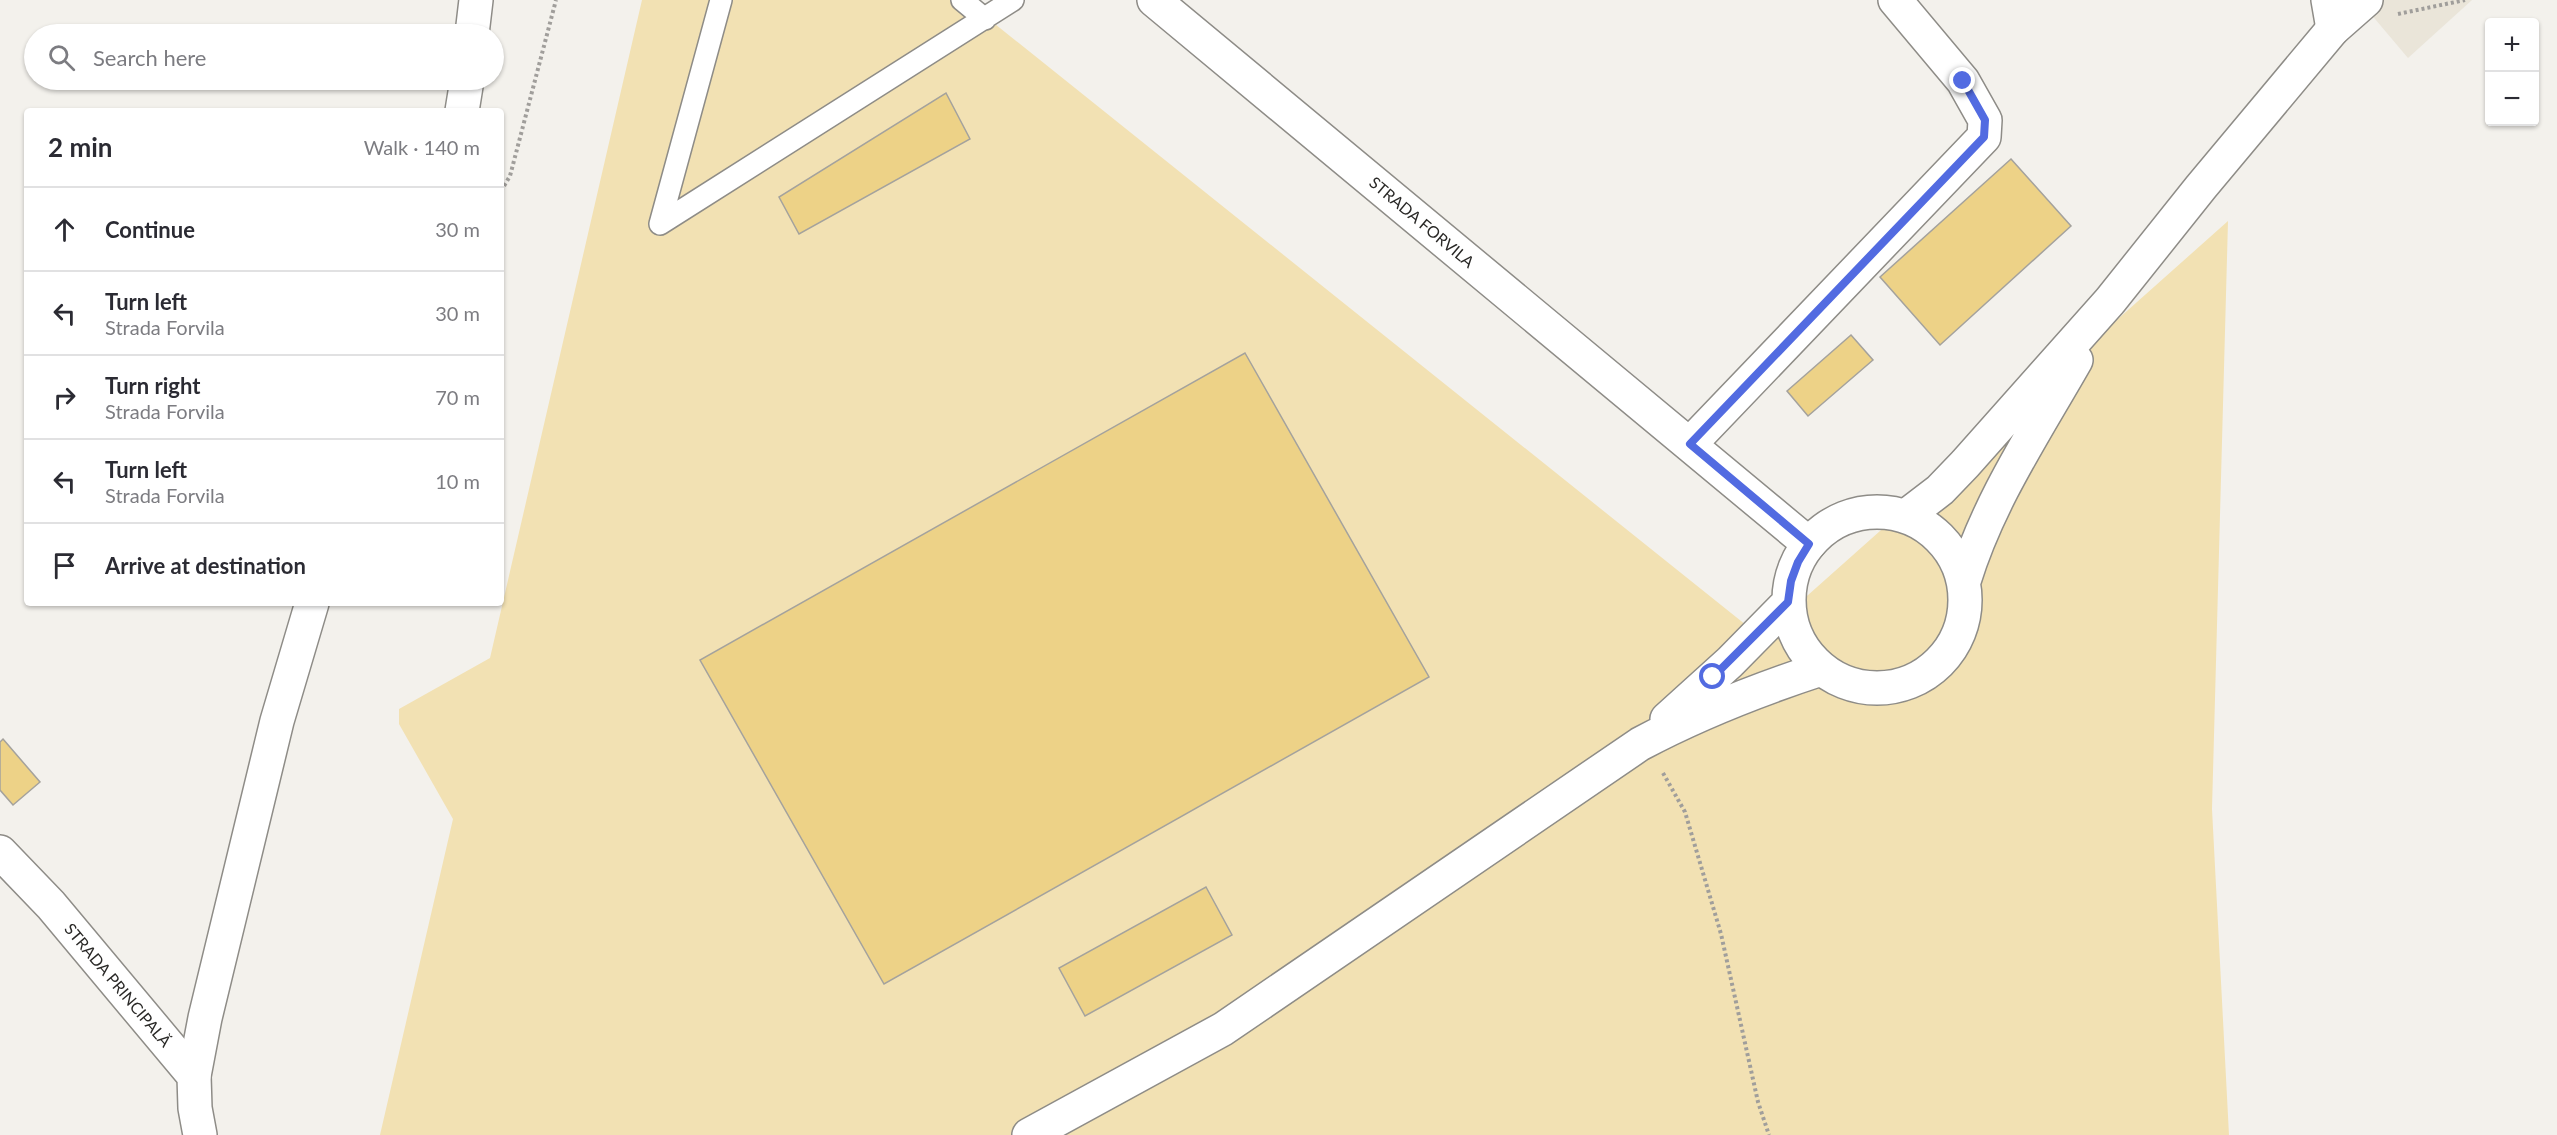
<!DOCTYPE html>
<meta charset="utf-8">
<style>
:root{--surface:#fff;--page:#f7f7f7;--text:#2b2b33;--muted:#7c7c81;--line:#e1e1e2}
body{margin:0;font-family:Lato,sans-serif;background:var(--page);color:var(--text)}
.controls{position:absolute;right:18px;top:18px;display:grid;overflow:hidden;border-radius:6px;box-shadow:0 2px 4px #0004}
.controls button{width:54px;height:54px;display:grid;place-items:center;padding:0;border:0;border-bottom:2px solid var(--line);background:var(--surface);color:var(--text);font:30px sans-serif}
.stop{position:absolute;width:18px;height:18px;margin:-14px;border:4px solid #526be1;border-radius:50%;background:#fff}
.stop.end{background:#526be1;border-color:#fff;box-shadow:0 2px 6px #0008}
.list{margin:0;padding:0;list-style:none}
h2{display:flex;justify-content:space-between;align-items:center;height:78px;margin:0;padding:0 24px;font-size:26px}
h2 small{font-size:20px;font-weight:400;color:var(--muted)}
.list li{display:grid;grid-template-columns:39px 1fr auto;gap:18px;align-items:center;box-sizing:border-box;height:84px;padding:0 24px;border-top:2px solid var(--line)}
.list b{display:block;font-size:22px;white-space:nowrap}
.list p{margin:0;font-size:20px;white-space:nowrap;color:var(--muted)}
.list em{font-size:20px;font-style:normal;color:var(--muted)}
.icon{flex:none;width:33px;height:33px;fill:none;stroke:currentColor;stroke-width:2;stroke-linecap:round;stroke-linejoin:round}
.map{position:relative;flex:none;width:2557px;height:1135px;overflow:hidden}
.search{position:absolute;background:var(--surface);box-shadow:0 2px 4px #0004;left:24px;top:24px;width:480px;height:66px;display:flex;align-items:center;gap:15px;box-sizing:border-box;padding:0 21px;border-radius:33px;color:var(--muted);font-size:22px}
.panel{position:absolute;background:var(--surface);box-shadow:0 2px 4px #0004;left:24px;top:108px;width:480px;height:498px;border-radius:6px}
.map>svg:first-child{display:block}
</style>
<div class="map">
<svg width="2557" height="1135" viewBox="0 0 2557 1135">
<rect width="100%" height="100%" fill="#f3f1ec"/>
<path fill="#eae5d9" d="M 2359,0 L 2472,0 L 2408,58 Z"/>
<path fill="#f2e1b3" d="M 642,0 L 965,0 L 1761,637 L 2228,221 L 2212,809 L 2229,1135 L 380,1135 L 453,819 L 399,724 L 399,709 L 490,658 Z"/>
<path fill="#edd287" stroke="#a4a29d" stroke-width="1.5" d="M 946,93 L 970,139 L 799,234 L 779,197 Z
M 2011,159 L 2071,226 L 1940,345 L 1880,277 Z
M 1851,335 L 1873,360 L 1808,416 L 1787,391 Z
M 1245,353 L 1429,677 L 884,984 L 700,660 Z
M 3,739 L 40,782 L 13,805 L 0,790 L 0,742 Z
M 1206,887 L 1232,935 L 1085,1016 L 1059,968 Z"/>
<g fill="none" stroke-linecap="round" stroke-linejoin="round">
<defs>
<path id="service" d="M 721,0 L 660,224 L 1013,0
M 962,0 L 985,19"/>
<path id="minor" d="M 1154,0 L 1809,544
M 2328,0 L 2333,29
M 472,34 L 476,0
M 462,111 L 467,80
M 1690,444 L 1984,137 L 1985,120 L 1963,81 L 1895,0
M 194,1076 L 205,1018 L 277,721 L 312,603"/>
<path id="secondary" d="M1789 600a88 88 0 1 1 176 0a88 88 0 1 1-176 0Z
M 1906,516 L 1940,490 L 1965,464 L 2110,301 L 2201,187 L 2333,29 L 2366,0
M 1964,581 C 1988,502 2035,432 2076,360
M 1667,719 L 1730,662 L 1789,602
M 0,852 L 51,905 L 194,1076 L 195,1108 L 200,1135
M 1029,1135 L 1223,1029 L 1640,744 C 1700,712 1757,690 1821,669"/>
</defs>
<use href="#service" stroke="#8e8c87" stroke-width="24"/>
<use href="#minor" stroke="#8e8c87" stroke-width="36"/>
<use href="#secondary" stroke="#8e8c87" stroke-width="36"/>
<path stroke="#a09e9b" stroke-width="4" stroke-dasharray="3 3" stroke-linecap="butt" d="M 2398,14 L 2465,0
M 501,191 L 510,176 L 556,0
M 1663,773 L 1685,812 L 1721,934 L 1758,1102 L 1769,1135"/>
<use href="#service" stroke="#fff" stroke-width="21"/>
<use href="#minor" stroke="#fff" stroke-width="33"/>
<use href="#secondary" stroke="#fff" stroke-width="33"/>
</g>
<g fill="none" stroke-linecap="round" stroke-linejoin="round">
<path stroke="#526be1" stroke-width="8" d="M 1713,677 L 1788,602 L 1791,581 L 1798,562 L 1809,544 L 1690,444 L 1984,137 L 1985,120 L 1963,81"/>
</g>
<g text-anchor="middle" stroke-width="4.5" stroke-linejoin="round" paint-order="stroke">
<g font-size="16" fill="#2a2927" stroke="#fff">
<text transform="translate(1422 222) rotate(40)" y="6">STRADA FORVILA</text>
<text transform="translate(118 985) rotate(50)" y="6">STRADA PRINCIPALĂ</text>
</g>
</g>
</svg>
<div class="controls">
<button>+</button>
<button>−</button>
</div>
<div class="stop" style="left:1713px;top:677px"></div>
<div class="stop end" style="left:1963px;top:81px"></div>
<div class="search"><svg class="icon" aria-label="search" viewBox="0 0 24 24"><circle cx="10" cy="10" r="6"/><path d="M15 15l6 6"/></svg>Search here</div>
<section class="panel">
<h2>2 min<small>Walk · 140 m</small></h2>
<ul class="list">
<li><svg class="icon" aria-label="ahead" viewBox="0 0 24 24"><path d="M12 20V5M6 11l6-6 6 6"/></svg><div><b>Continue</b></div><em>30 m</em></li>
<li><svg class="icon" aria-label="left" viewBox="0 0 24 24"><path d="M17 20v-9H6M10 6l-5 5 5 5"/></svg><div><b>Turn left</b><p>Strada Forvila</p></div><em>30 m</em></li>
<li><svg class="icon" aria-label="right" viewBox="0 0 24 24"><path d="M7 20v-9h11M14 6l5 5-5 5"/></svg><div><b>Turn right</b><p>Strada Forvila</p></div><em>70 m</em></li>
<li><svg class="icon" aria-label="left" viewBox="0 0 24 24"><path d="M17 20v-9H6M10 6l-5 5 5 5"/></svg><div><b>Turn left</b><p>Strada Forvila</p></div><em>10 m</em></li>
<li><svg class="icon" aria-label="arrive" viewBox="0 0 24 24"><path d="M6 21V4h12l-3 4 3 4H6"/></svg><div><b>Arrive at destination</b></div></li>
</ul>
</section>
</div>
